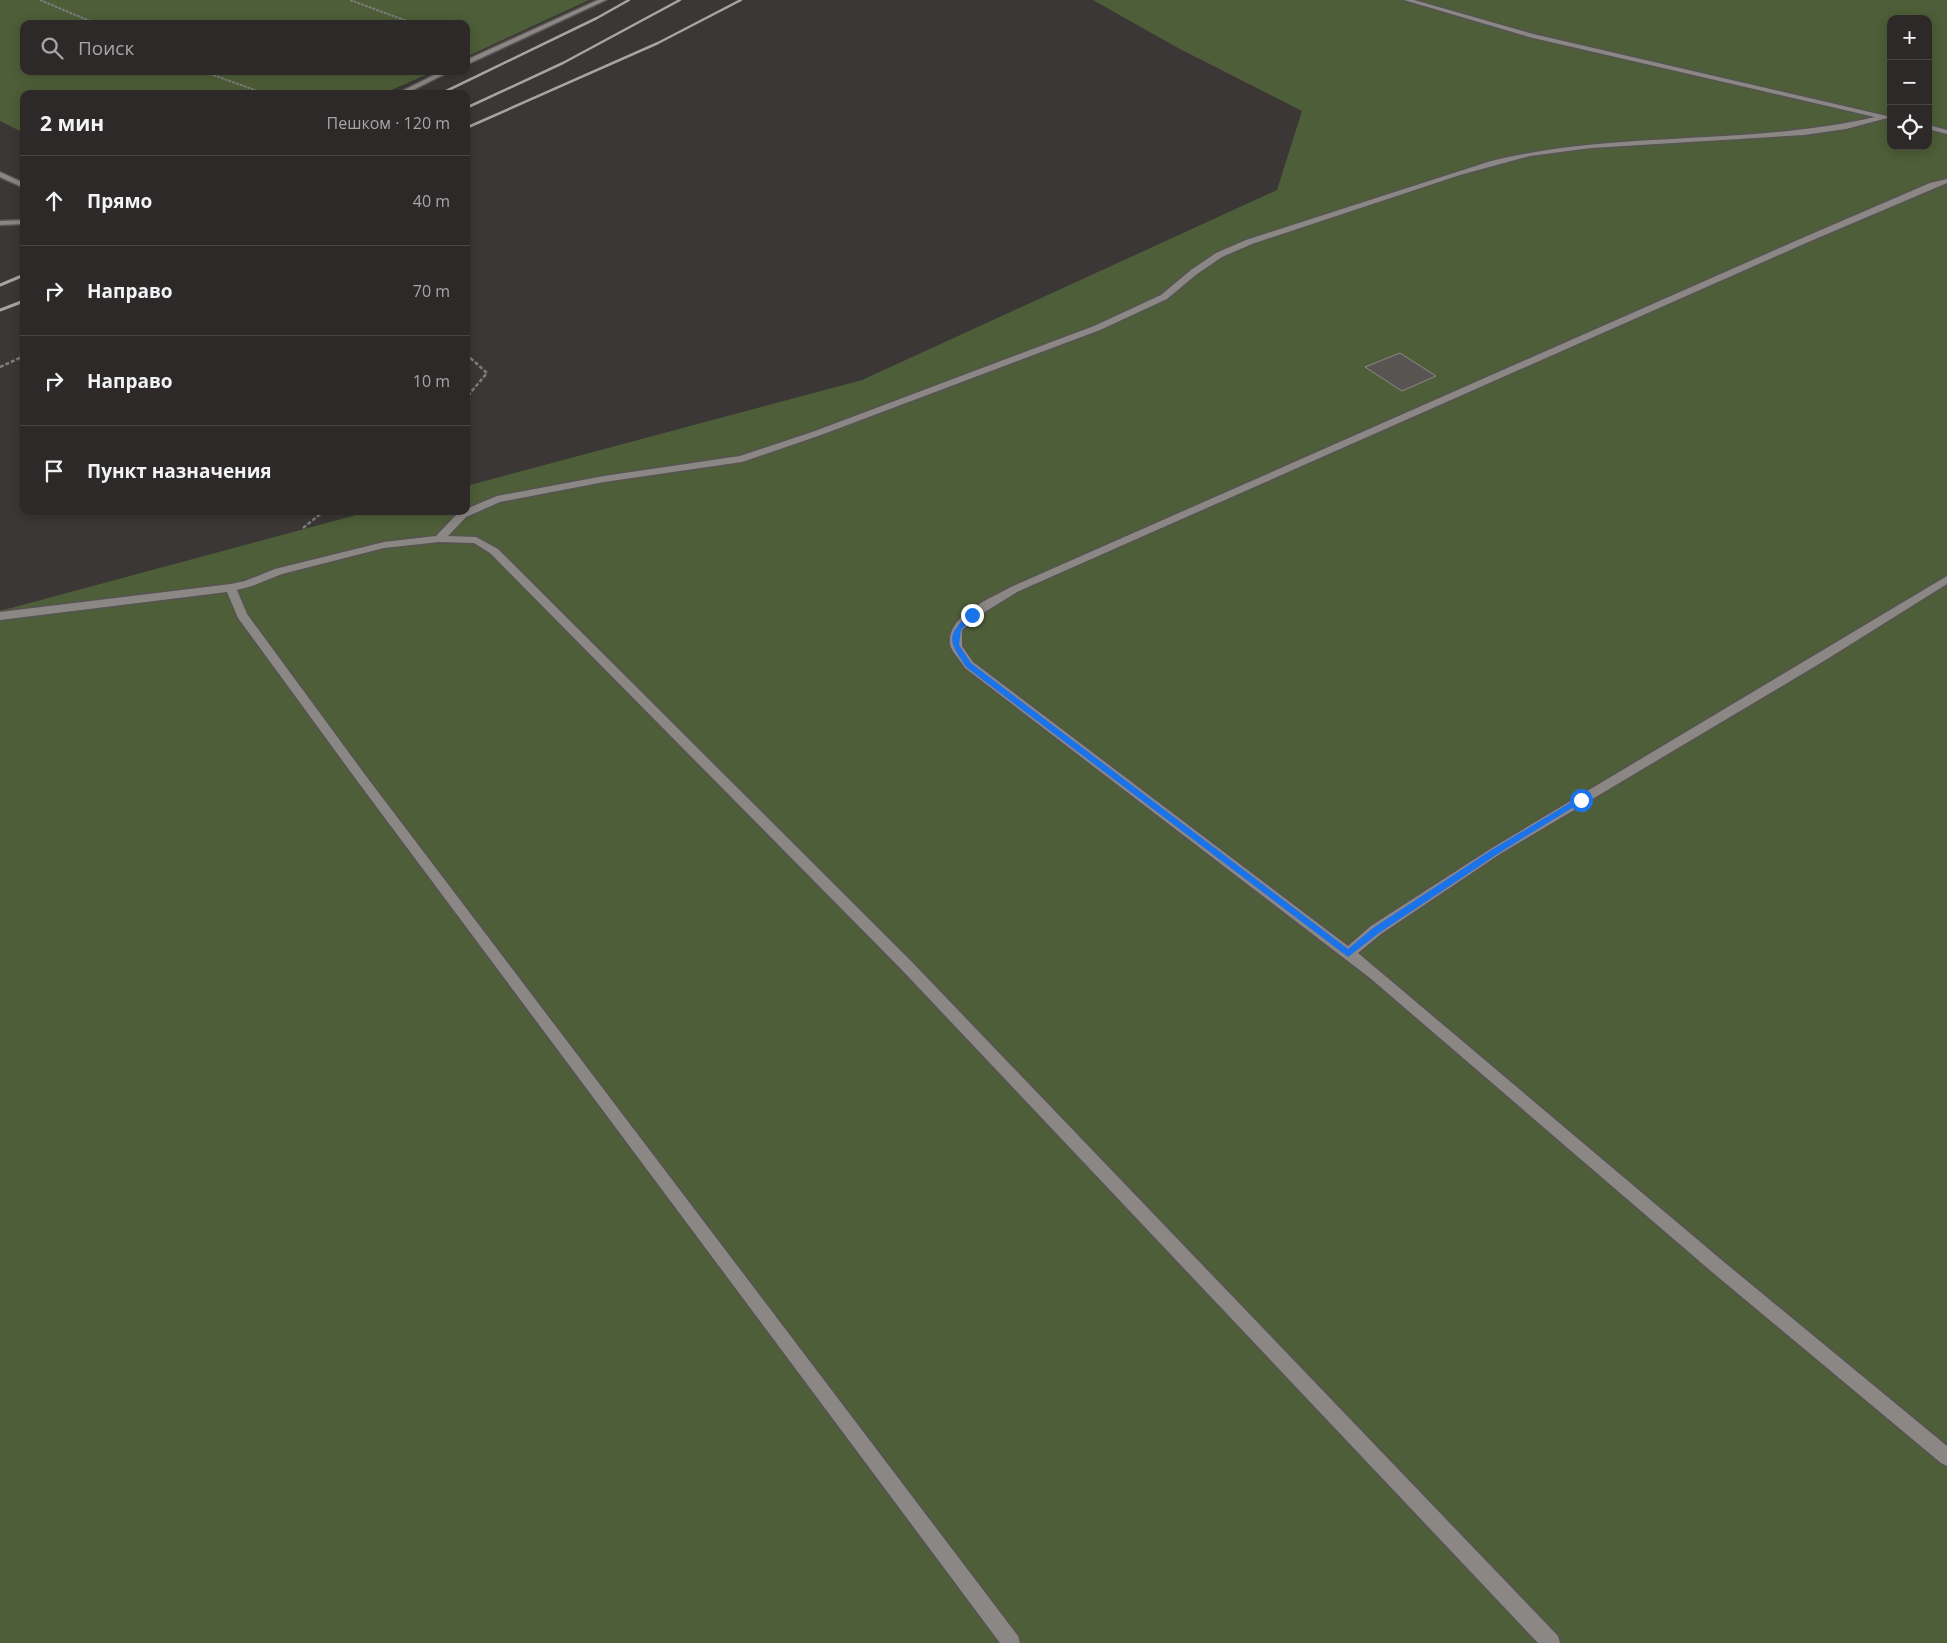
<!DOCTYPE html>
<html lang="ru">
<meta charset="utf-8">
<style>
:root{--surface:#2c2928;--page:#383534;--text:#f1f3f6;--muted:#a6a6a8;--line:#484545}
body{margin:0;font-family:"Open Sans",sans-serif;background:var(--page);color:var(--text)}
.controls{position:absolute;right:15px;top:15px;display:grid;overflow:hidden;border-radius:10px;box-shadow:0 2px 12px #0003}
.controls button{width:45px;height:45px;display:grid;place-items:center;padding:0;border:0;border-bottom:1px solid var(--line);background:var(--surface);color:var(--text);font:25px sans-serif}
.stop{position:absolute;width:15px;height:15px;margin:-11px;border:4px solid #1a73e8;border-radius:50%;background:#fff}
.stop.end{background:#1a73e8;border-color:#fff;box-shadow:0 1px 5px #0008}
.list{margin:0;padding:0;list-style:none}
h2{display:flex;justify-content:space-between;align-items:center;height:65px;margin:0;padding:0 20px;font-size:21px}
h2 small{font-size:16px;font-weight:400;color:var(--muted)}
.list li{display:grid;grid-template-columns:32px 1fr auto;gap:15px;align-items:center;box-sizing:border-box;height:90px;padding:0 20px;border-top:1px solid var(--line)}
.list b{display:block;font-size:19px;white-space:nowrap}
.list em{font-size:16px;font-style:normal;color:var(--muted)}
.icon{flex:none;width:28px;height:28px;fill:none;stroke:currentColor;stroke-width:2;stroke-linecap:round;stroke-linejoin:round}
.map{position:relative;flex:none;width:1947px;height:1643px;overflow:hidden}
.search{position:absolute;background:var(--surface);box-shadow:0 2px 12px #0003;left:20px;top:20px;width:450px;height:55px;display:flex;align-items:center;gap:12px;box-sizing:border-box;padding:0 18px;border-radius:10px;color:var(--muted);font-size:19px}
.panel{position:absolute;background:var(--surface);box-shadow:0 2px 12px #0003;left:20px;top:90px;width:450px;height:425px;border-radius:10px}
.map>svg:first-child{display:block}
</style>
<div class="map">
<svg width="1947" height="1643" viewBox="0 0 1947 1643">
<rect width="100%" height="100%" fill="#3a3736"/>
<path fill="#4e5e38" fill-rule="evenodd" d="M 0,0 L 589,0 L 466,57 L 466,24 L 24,24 L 24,71 L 435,71 L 382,94 L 24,94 L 24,133 L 0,121 Z
M 1093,0 L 1947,0 L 1947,1643 L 0,1643 L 0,611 L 371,511 L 466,511 L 466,486 L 862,380 L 1277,190 L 1302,111 L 1178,48 ZM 1891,19 L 1928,19 L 1928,146 L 1891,146 Z"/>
<path fill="#575452" stroke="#8c8987" d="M 1400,353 L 1436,376 L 1402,391 L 1365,367 Z"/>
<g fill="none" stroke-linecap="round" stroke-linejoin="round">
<defs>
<path id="street" d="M 598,0 L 606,0 L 466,65 L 466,60 Z
M 1404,0 L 1414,0 L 1533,34 L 1891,117 L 1846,129 L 1804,135 L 1591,148 L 1530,156 L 1460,175 L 1252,244 L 1222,257 L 1197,274 L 1167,299 L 1100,330 L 821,435 L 742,462 L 604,482 L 500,502 L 466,517 L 448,536 L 476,537 L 498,549 L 911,961 L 1558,1636 L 1560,1643 L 1538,1643 L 901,969 L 490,553 L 474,543 L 439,542 L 384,548 L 282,574 L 252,586 L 237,590 L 247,614 L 366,776 L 1018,1636 L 1020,1643 L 1000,1643 L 358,782 L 238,618 L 227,592 L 0,620 L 0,612 L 231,584 L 245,581 L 275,569 L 384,542 L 436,536 L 458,513 L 466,511 L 466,509 L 497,496 L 604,476 L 740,456 L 815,431 L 1094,326 L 1161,295 L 1191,270 L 1216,253 L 1246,240 L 1491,161 C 1617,130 1749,146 1875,117 L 1529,37 Z
M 442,71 L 451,71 L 405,94 L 396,94 Z
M 1928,125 L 1947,130 L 1947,134 L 1928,129 Z
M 0,172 L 24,183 L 24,188 L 0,177 Z
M 1947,179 L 1947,183 L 1806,243 L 1019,591 L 975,618 L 962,630 L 962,646 L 973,662 L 1348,946 L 1371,926 L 1492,848 L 1947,576 L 1947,584 L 1824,661 L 1500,854 L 1381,934 L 1358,953 L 1724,1262 L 1947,1446 L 1947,1466 L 1941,1463 L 1712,1272 L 1370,978 L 965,668 C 961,661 952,652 950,645 C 946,615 990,599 1011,587 L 1800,239 L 1930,183 Z
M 24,220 L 24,224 L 0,225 L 0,221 Z"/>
</defs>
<use href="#street" stroke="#565352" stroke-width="3"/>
<path stroke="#7e7c7b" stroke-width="2" stroke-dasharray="3 1" stroke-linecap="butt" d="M 40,0 L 97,24
M 350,0 L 415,24
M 202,71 L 266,94"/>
<path stroke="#7e7c7b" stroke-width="2.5" stroke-dasharray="4 2" stroke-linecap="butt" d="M 466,354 L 487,373 L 466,398
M 0,367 L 24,356
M 303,528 L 324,511"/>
<use href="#street" fill="#8a8785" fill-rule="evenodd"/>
<path stroke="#a7a5a4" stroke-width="2.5" d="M 440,94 L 597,18 L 629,0
M 466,108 L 563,63 L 680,0
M 466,128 L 658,43 L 741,0"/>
<path stroke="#a7a5a4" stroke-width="3" d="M 0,285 L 24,275
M 0,310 L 24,301"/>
</g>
<path fill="#1a73e8" d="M 969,614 L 975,615 L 961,630 L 959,645 L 971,663 L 1348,949 L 1373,928 L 1493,849 L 1578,798 L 1584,798 L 1585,800 L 1499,853 L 1379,933 L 1348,957 L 966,667 C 949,641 945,637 969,614 Z"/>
</svg>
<div class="controls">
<button>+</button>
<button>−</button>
<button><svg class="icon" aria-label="locate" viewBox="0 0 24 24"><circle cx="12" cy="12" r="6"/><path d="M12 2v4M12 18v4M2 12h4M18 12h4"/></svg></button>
</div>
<div class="stop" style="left:1581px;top:800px"></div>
<div class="stop end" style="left:972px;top:615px"></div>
<div class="search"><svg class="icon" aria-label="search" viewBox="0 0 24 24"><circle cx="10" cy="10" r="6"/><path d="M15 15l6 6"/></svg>Поиск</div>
<section class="panel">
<h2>2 мин<small>Пешком · 120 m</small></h2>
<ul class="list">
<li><svg class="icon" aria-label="ahead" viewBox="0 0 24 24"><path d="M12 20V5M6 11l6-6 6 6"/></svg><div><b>Прямо</b></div><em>40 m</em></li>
<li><svg class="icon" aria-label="right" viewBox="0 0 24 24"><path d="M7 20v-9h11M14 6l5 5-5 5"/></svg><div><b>Направо</b></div><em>70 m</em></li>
<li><svg class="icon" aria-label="right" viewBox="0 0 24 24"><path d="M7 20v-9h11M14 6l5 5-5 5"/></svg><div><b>Направо</b></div><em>10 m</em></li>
<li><svg class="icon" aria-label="arrive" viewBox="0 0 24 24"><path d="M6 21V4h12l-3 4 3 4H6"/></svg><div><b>Пункт назначения</b></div></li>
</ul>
</section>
</div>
